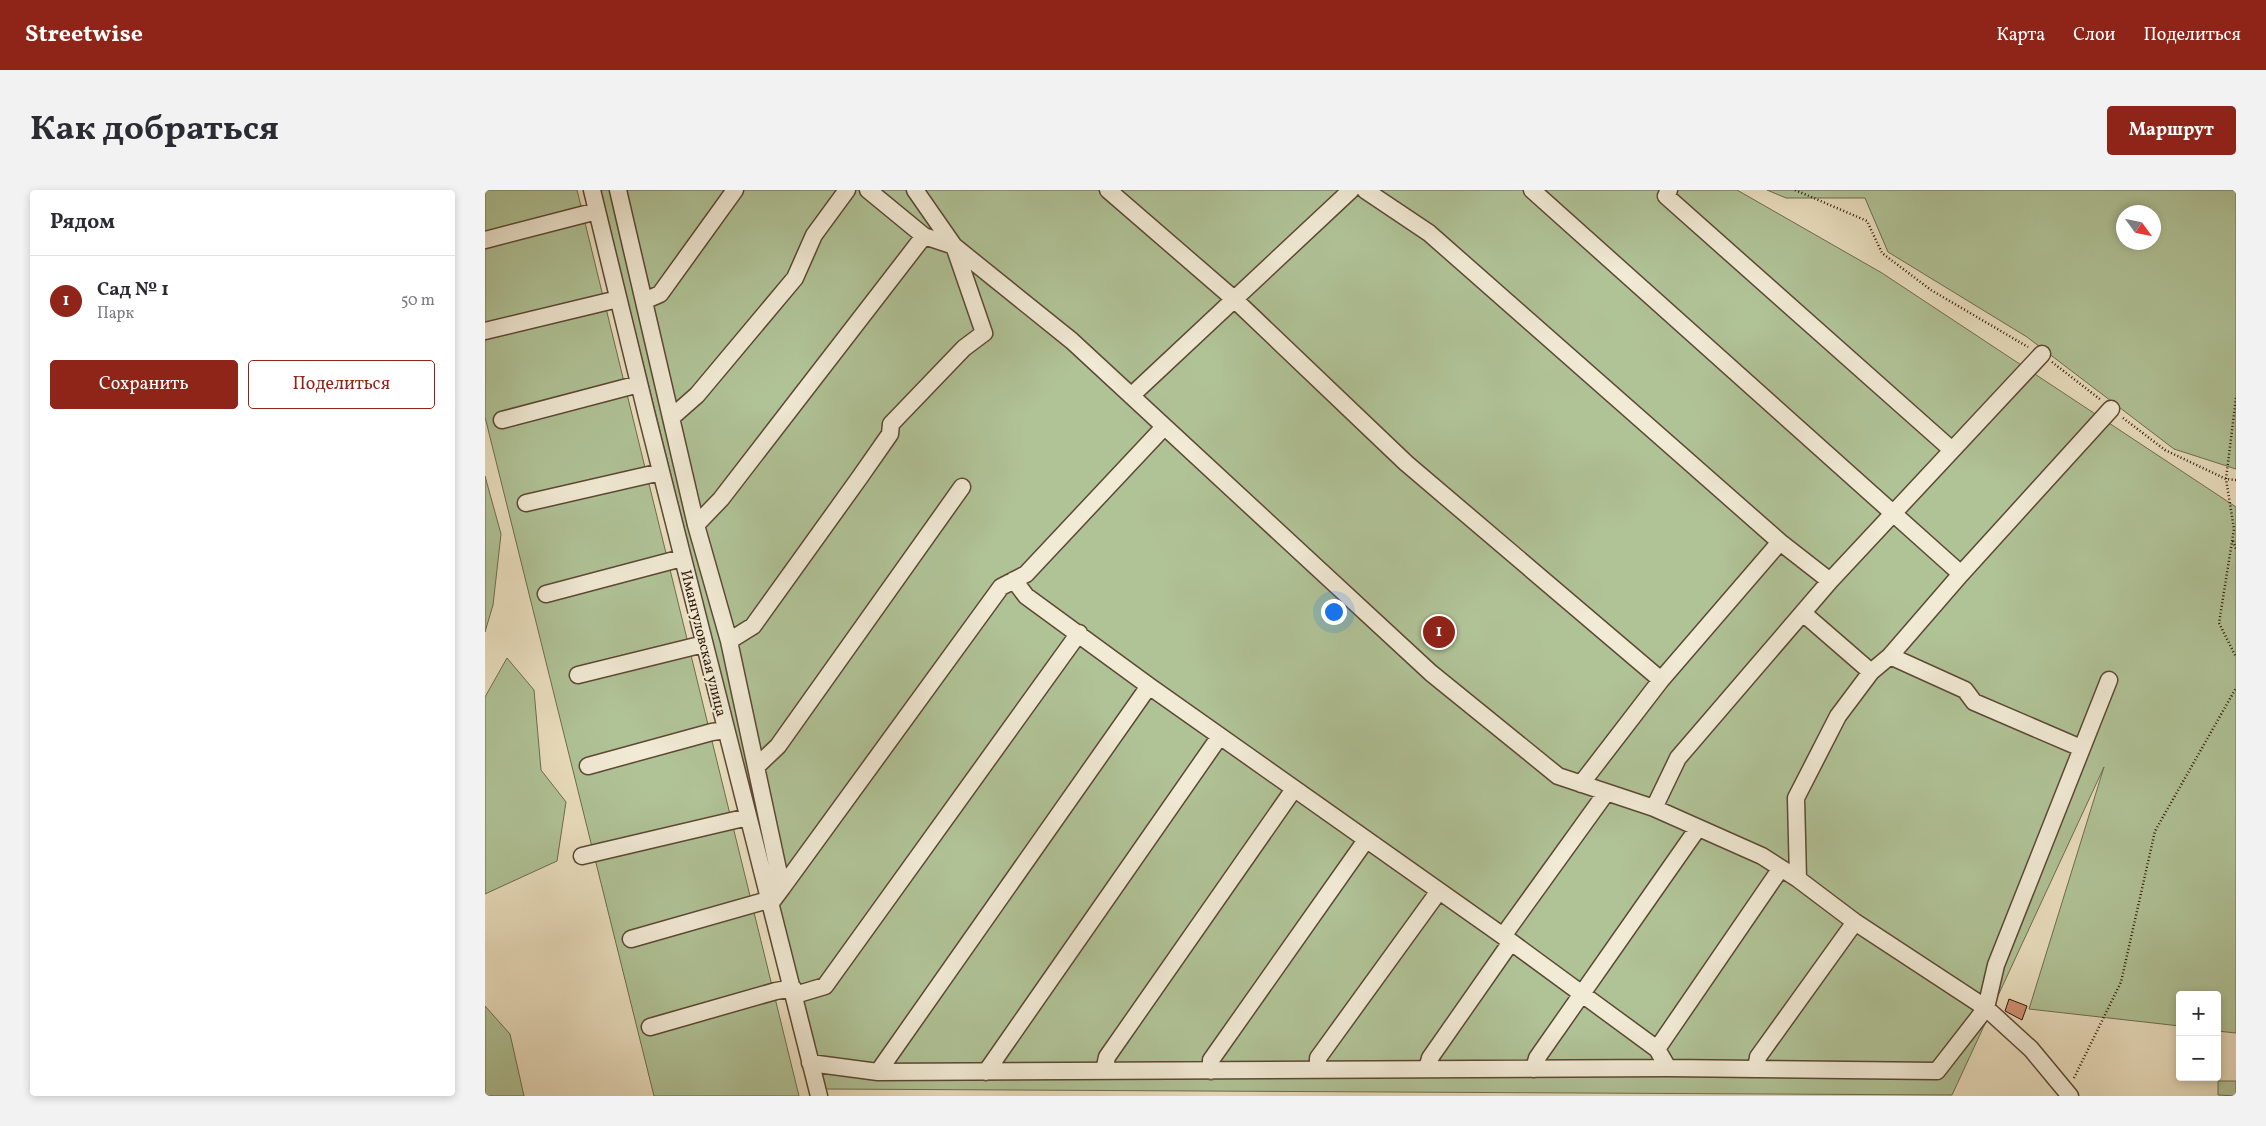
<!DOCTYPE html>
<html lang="ru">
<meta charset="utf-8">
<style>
:root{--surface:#fff;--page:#f2f2f3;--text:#2b2b33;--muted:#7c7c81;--line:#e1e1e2;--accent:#8f2418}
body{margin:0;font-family:Vollkorn,serif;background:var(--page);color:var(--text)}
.controls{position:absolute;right:15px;bottom:15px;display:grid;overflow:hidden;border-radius:5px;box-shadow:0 2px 8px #0003}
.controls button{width:45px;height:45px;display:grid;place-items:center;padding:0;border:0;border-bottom:1px solid var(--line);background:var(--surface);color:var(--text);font:25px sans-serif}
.compass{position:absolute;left:1631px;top:15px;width:45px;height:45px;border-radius:50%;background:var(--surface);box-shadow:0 2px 8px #0003;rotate:123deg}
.you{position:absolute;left:848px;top:421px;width:18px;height:18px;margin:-12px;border:4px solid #fff;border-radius:50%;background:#1a73e8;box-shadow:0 0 0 8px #1a73e833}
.badge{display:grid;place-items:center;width:32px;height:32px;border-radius:50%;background:var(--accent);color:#fff;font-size:16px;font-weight:700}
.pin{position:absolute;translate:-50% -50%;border:2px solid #fff;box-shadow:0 1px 5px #0006}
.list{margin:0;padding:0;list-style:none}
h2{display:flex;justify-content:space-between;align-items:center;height:65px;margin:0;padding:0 20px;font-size:21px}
h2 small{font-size:16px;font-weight:400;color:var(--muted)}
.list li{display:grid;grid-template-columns:32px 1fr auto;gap:15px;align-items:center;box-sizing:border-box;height:90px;padding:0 20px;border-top:1px solid var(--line)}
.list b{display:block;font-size:19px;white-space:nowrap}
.list p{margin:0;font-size:16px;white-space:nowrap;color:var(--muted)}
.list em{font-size:16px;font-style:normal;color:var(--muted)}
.actions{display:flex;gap:10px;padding:15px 20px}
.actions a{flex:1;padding:11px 0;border:1px solid var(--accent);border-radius:5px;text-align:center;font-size:18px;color:var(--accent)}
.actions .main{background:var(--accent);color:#fff}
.map{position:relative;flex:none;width:1751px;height:906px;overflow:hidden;border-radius:5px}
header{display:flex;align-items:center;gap:30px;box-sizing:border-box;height:70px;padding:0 25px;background:var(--accent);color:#fff}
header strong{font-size:24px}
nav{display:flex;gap:28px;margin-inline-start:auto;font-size:18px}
.intro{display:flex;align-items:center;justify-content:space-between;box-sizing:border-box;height:120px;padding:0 30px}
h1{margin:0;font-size:35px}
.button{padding:12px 22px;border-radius:5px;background:var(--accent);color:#fff;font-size:18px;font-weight:700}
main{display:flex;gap:30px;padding:0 30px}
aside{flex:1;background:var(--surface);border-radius:5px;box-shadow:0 2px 8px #0003}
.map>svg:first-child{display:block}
</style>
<header>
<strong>Streetwise</strong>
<nav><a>Карта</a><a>Слои</a><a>Поделиться</a></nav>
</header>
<div class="intro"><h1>Как добраться</h1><a class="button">Маршрут</a></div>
<main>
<aside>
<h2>Рядом<small></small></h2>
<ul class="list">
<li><span class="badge">1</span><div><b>Сад № 1</b><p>Парк</p></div><em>50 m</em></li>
</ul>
<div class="actions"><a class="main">Сохранить</a><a>Поделиться</a></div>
</aside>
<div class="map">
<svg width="1751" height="906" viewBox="0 0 1751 906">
<rect width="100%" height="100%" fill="#eadfbf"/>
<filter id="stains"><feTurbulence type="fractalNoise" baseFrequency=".004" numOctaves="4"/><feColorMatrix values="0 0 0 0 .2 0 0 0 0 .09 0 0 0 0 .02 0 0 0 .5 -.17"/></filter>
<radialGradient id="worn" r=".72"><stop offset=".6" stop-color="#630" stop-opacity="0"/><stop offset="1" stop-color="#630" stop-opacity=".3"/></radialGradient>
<path fill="#b0c397" stroke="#6f6c4e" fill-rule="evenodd" d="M 0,0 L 92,0 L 314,906 L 169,906 L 0,227 Z
M 115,0 L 1252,0 L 1397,83 L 1751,317 L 1751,843 L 1732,841 L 1732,805 L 1695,805 L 1695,836 L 1544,819 L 1619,577 L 1467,905 L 339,899 Z
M 1282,0 L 1751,0 L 1751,279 L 1689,259 L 1542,147 L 1403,62 L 1380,8 L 1301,8 ZM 1638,22 L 1668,22 L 1668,52 L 1638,52 Z
M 0,286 L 16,344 L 8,415 L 0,442 Z
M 22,468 L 49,500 L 56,580 L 81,612 L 72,671 L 0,704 L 0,507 Z
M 0,816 L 25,844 L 39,906 L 0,906 Z
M 1733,891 L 1751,891 L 1751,906 L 1733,905 Z"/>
<path fill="#d39073" stroke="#2e1605" d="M 1524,809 L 1542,816 L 1537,830 L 1520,821 Z"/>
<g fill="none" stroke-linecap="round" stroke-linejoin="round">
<defs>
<path id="minor" d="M 107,0 L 162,226 L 334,906
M 133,0 L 211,335 L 244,451 L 297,698 L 285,714
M 430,0 L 469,56 L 587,151 L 946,483 L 1073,586 L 1169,618 L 1277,666 L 1313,689 L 1370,732 L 1501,818 L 1546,859 L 1585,906
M 623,0 L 749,109 L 921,273 L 1176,490
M 880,0 L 944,43 L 1295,352 L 1345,391
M 1047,0 L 1476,384
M 1184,0 L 1181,6 L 1467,260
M 0,50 L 112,21
M 159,111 L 175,104 L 250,0
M 0,141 L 133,109
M 647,205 L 866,0
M 187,227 L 212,205 L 310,88 L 329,45 L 362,0
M 17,230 L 154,194
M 41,313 L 176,282
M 211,335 L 236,309 L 439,46
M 529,390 L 541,406 L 664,496 L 1018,746 L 1172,859 L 1183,878
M 61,404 L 197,368
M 1318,423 L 1386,482
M 244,451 L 268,436 L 375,287 L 405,244 L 406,234 L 479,158 L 499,143 L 469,56 L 439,46 L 383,0
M 1405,466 L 1480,500 L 1489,512 L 1596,558
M 93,485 L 219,454
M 103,576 L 227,542 L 241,540
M 272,576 L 293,556 L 477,297
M 1096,594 L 1176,490 L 1295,352
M 1169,618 L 1193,568 L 1345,391 L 1557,164
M 97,666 L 263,627
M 1313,689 L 1311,608 L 1353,526 L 1386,482 L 1405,466 L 1476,384 L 1626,219
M 297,698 L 516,397 L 541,384 L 679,237
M 1018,746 L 1121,603
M 146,749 L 283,710
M 310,805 L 340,796 L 594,443
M 165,837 L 291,801 L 308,798
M 1172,859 L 1296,678
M 325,873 L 393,882 L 1183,878 L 1452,881 L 1501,818 L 1511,775 L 1624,490
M 942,879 L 945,868 L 1026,752
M 1049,879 L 1052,868 L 1213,638
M 1271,879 L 1273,867 L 1370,732
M 833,880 L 833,868 L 954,701
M 619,881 L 622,867 L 809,599
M 726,881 L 726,870 L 881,650
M 393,882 L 664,496
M 501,882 L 735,546"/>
</defs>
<use href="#minor" stroke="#5d4834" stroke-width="19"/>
<path stroke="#2e1605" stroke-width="2.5" stroke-dasharray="1 2.5" stroke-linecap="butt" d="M 1310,0 L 1382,31 L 1397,63 L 1446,100 L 1543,157
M 1567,172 L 1616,210
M 1751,208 L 1741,289 L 1749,339 L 1734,433 L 1751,467
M 1638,228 L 1680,260 L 1741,289 L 1751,290
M 1748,351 L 1751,359
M 1589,888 L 1636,792 L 1670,641 L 1751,498"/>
<use href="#minor" stroke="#f1ead5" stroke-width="16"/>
</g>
<g text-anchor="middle" stroke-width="4.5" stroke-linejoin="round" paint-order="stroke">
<g font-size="15" fill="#2e1605" stroke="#f1ead5">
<text transform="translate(219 453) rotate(76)" y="5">Имангуловская улица</text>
</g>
</g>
<rect width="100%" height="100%" filter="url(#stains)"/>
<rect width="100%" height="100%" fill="url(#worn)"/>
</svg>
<div class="controls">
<button>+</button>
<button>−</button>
</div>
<svg class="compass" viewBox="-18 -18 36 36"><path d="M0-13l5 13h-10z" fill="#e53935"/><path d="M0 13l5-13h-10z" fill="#7c7c81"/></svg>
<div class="you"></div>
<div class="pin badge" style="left:954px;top:442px">1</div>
</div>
</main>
